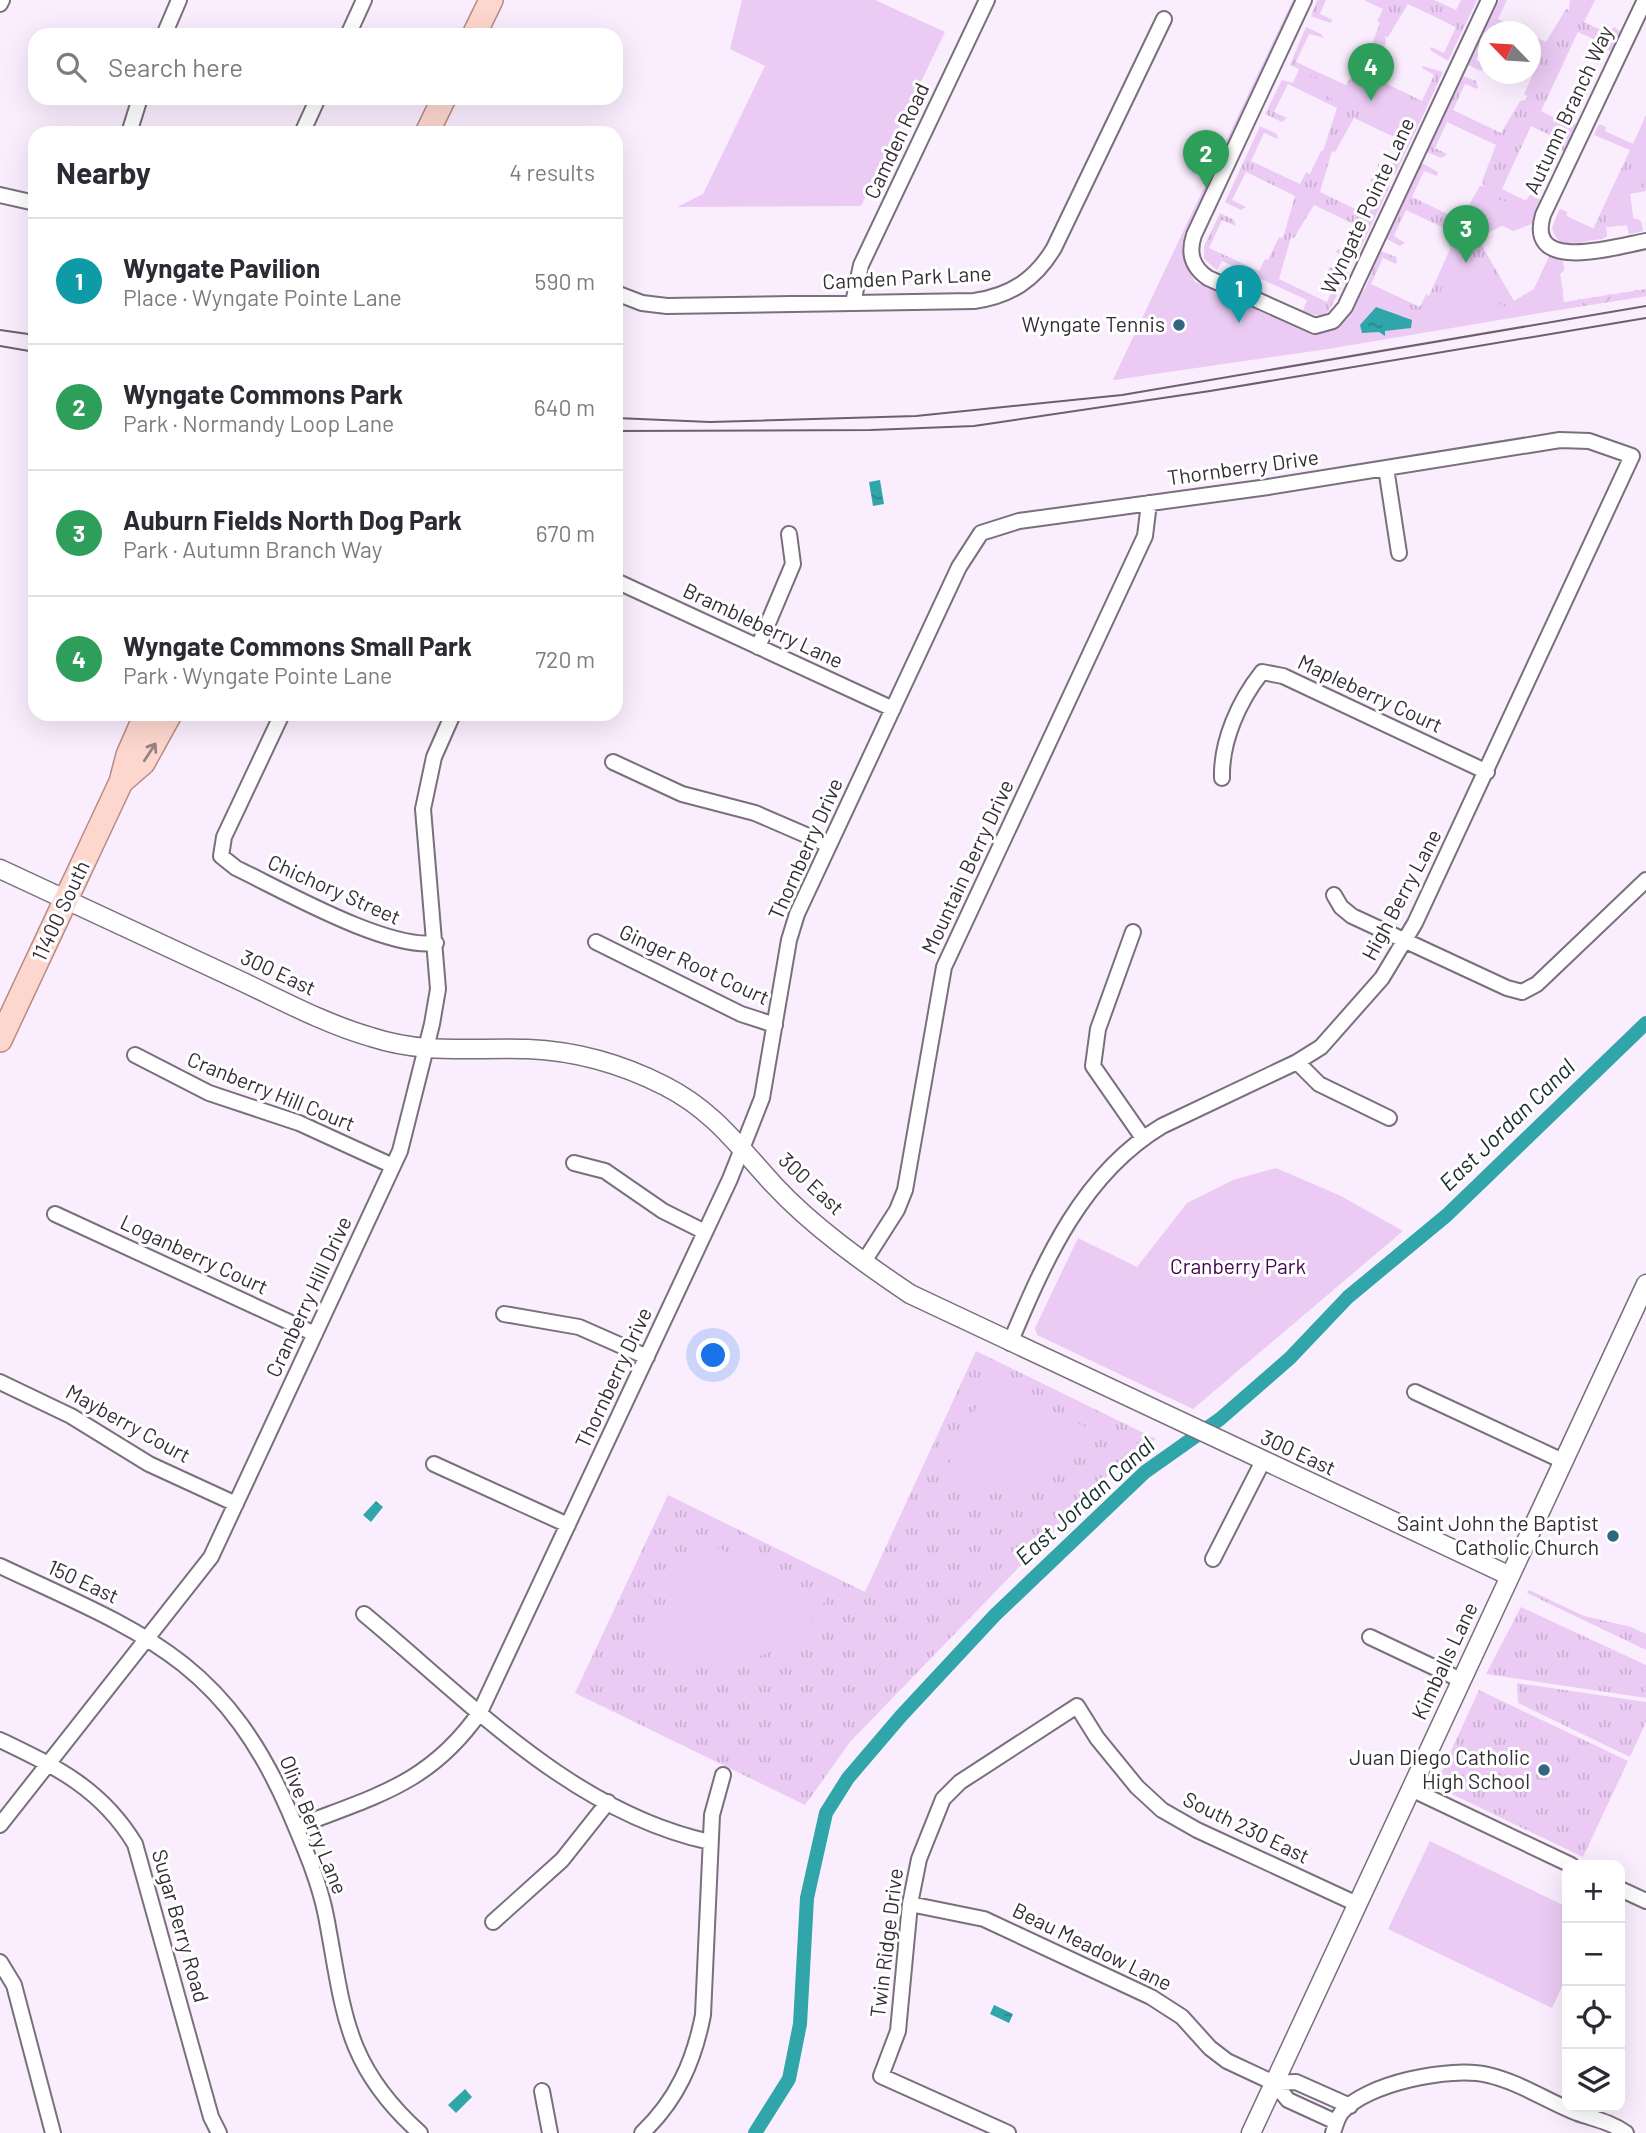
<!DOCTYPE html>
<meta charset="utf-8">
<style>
:root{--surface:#fff;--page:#f7f7f7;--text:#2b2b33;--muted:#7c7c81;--line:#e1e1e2;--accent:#0f766e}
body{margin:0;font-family:Barlow,sans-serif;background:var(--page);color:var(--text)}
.controls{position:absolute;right:21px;bottom:21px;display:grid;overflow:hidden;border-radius:14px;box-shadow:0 7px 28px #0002}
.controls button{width:63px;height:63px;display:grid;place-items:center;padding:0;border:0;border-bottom:2px solid var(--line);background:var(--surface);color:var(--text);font:35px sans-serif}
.compass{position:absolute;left:1478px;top:21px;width:63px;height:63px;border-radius:50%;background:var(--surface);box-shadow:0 7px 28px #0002;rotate:295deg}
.you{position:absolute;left:714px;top:1356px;width:24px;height:24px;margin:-18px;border:5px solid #fff;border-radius:50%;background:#1a73e8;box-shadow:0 0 0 10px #1a73e833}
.badge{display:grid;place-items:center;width:46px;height:46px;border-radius:50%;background:var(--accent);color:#fff;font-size:23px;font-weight:700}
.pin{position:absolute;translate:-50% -58px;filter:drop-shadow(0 2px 4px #0008)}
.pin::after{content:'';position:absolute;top:37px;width:24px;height:21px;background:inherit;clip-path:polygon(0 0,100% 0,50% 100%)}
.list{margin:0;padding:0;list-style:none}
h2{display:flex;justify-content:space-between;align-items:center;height:91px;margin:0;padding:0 28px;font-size:30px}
h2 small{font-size:23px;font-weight:400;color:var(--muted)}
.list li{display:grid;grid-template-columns:46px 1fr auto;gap:21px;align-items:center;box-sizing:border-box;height:126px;padding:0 28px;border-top:2px solid var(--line)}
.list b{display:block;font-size:26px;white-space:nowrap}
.list p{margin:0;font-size:23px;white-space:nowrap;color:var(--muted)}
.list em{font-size:23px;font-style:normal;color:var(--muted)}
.icon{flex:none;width:38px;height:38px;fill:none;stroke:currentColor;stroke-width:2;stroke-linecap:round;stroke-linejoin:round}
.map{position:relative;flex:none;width:1646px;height:2133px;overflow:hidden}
.search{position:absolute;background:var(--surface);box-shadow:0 7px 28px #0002;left:28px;top:28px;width:595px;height:77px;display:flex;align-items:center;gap:18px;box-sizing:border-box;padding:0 24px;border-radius:21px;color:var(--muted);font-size:26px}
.panel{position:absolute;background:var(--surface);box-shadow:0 7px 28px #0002;left:28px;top:126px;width:595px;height:595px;border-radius:21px}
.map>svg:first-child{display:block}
</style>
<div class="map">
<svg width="1646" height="2133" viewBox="0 0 1646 2133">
<defs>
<pattern id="grass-tufts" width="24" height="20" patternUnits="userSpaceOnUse" patternTransform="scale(1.75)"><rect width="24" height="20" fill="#ebcbf4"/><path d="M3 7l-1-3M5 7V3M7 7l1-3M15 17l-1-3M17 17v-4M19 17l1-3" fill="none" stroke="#caafd2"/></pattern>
<pattern id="garden-furrows" width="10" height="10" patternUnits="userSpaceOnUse" patternTransform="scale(1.75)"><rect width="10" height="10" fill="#ebcbf4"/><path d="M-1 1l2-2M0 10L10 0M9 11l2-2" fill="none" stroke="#caafd2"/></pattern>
<pattern id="water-ripples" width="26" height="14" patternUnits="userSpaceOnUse" patternTransform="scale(1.75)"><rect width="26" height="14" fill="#30a5aa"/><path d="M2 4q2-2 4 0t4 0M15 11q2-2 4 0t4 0" fill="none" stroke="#2a878b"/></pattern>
</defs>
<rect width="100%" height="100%" fill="#faedfe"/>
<path fill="url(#grass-tufts)" d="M 1293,0 L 1296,0 L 1185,240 L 1185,266 L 1195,282 L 1312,335 C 1356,331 1365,286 1381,251 L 1396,257 L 1397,261 L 1396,264 L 1383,258 L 1371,284 L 1420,307 L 1426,294 L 1429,296 L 1451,247 L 1449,246 L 1454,233 L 1406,210 L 1394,236 L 1405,243 L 1400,246 L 1387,239 L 1422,163 L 1438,172 L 1437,176 L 1424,171 L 1412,197 L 1460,220 L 1480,186 L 1484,187 L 1482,181 L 1496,145 L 1447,122 L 1435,148 L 1447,154 L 1445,156 L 1441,158 L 1427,152 L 1463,76 L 1476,81 L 1478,87 L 1477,89 L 1465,84 L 1453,110 L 1501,133 L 1520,101 L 1525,100 L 1527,96 L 1524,94 L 1534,72 L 1531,70 L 1537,58 L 1531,55 L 1531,35 L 1546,42 L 1566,9 L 1569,10 L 1570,0 L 1595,0 L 1584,22 L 1607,33 L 1614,27 L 1621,32 L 1612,52 L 1605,48 L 1606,45 L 1578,32 L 1541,111 L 1567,124 L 1570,122 L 1578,125 L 1566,152 L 1558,149 L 1560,145 L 1554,142 L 1556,138 L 1531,126 L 1502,189 L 1526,201 L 1530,195 L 1543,201 L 1534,223 L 1513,231 L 1501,225 L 1478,239 L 1514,301 L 1534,289 L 1549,257 L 1563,262 L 1564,270 L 1560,274 L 1564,302 L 1646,289 L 1646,296 L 1113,380 Z
M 1317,0 L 1326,0 L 1320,14 L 1333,20 L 1330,23 L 1311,16 Z
M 1364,0 L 1434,0 L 1456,10 L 1461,0 L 1477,0 L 1448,61 L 1430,50 L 1431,47 L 1444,53 L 1456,27 L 1408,4 L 1388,37 L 1385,36 L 1386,42 L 1373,77 L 1422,101 L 1434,75 L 1422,68 L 1423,66 L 1443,72 L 1395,175 L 1379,168 L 1377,164 L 1391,167 L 1403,141 L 1354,118 L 1335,152 L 1332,151 L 1320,192 L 1368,215 L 1381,189 L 1370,181 L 1372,178 L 1390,186 L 1354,262 L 1336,252 L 1338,249 L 1350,254 L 1362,228 L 1314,205 L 1294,238 L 1291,237 L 1279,279 L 1327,302 L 1340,276 L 1328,270 L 1330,267 L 1349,273 L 1328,312 C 1320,318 1312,315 1303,311 L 1307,300 L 1222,261 L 1217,270 L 1204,259 L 1204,246 L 1220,213 L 1234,220 L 1236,226 L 1222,220 L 1209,248 L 1259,271 L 1265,259 L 1268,260 L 1279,237 L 1283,238 L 1295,196 L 1246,172 L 1232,200 L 1246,207 L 1241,210 L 1225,202 L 1260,126 L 1277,134 L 1278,139 L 1264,133 L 1251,161 L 1300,184 L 1306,172 L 1310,174 L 1321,151 L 1323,151 L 1337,108 L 1288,84 L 1274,112 L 1287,118 L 1282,122 L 1265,114 L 1282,80 L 1293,83 L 1299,69 L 1290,65 L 1306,27 L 1321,34 L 1324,38 L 1309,34 L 1296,62 L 1346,85 L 1366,52 L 1369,52 L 1380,23 L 1377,21 L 1383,9 Z
M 1499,0 L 1507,0 L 1498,19 L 1523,31 L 1488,32 L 1476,60 L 1488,66 L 1481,71 L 1468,65 Z
M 1646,115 L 1646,191 L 1630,194 L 1633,218 L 1641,221 L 1643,231 L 1629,234 L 1627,225 L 1606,227 L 1607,236 L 1602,239 L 1561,242 C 1548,231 1554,222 1560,209 L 1567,212 L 1566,216 L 1593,229 L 1630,150 L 1594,135 L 1599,124 L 1606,127 L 1605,131 L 1633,144 Z
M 976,1351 L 1156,1439 L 1113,1470 L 850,1742 L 805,1805 L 575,1693 L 668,1495 L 865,1592 Z
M 1529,1590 L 1584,1616 L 1631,1627 L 1646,1634 L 1646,1650 L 1527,1593 Z
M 1521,1607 L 1646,1665 L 1646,1698 L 1486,1674 Z
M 1517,1683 L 1646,1702 L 1646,1722 L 1630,1757 L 1518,1703 Z
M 1479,1690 L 1628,1761 L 1583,1857 L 1435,1786 Z"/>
<path fill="#ebcbf4" d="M 742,0 L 875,0 L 945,32 L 861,206 L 677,207 L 703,194 L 765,66 L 730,49 Z
M 1293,0 L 1296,0 L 1185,241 L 1185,265 L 1195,282 L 1312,335 C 1346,332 1350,317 1364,289 L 1428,318 L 1475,217 L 1491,198 L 1507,202 L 1511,194 L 1526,201 L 1530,195 L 1543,201 L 1534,223 L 1513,231 L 1504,225 L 1491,231 L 1487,224 L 1475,231 L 1468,247 L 1501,306 L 1518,307 L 1526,302 L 1522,296 L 1534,289 L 1549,257 L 1563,262 L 1564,270 L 1560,274 L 1563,293 L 1555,294 L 1558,310 L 1328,349 L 1113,380 Z
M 1302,72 L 1353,95 L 1360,81 L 1425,111 L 1412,137 L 1297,82 Z
M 1646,135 L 1646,183 L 1629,186 L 1633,218 L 1641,221 L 1643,231 L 1629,234 L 1627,225 L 1606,227 L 1607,236 L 1602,239 C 1584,240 1557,253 1552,228 L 1560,209 L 1567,212 L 1566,216 L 1601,232 Z
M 1276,1168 L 1341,1196 L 1403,1231 L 1193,1409 L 1037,1335 L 1035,1328 L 1078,1238 L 1137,1267 L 1187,1203 L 1233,1180 Z
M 989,1381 L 1096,1432 C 1054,1490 1008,1504 940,1482 Z
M 696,1538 L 827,1598 L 805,1630 L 772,1651 L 729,1668 L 679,1660 L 644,1647 Z
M 1430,1841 L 1567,1907 L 1567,1976 L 1552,2008 L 1388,1929 Z"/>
<path fill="url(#garden-furrows)" d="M 1635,290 L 1638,290 L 1639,296 L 1646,296 L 1558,310 L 1578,306 L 1578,299 L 1581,299 L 1583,305 L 1594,303 L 1593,297 L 1596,297 L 1597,302 L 1607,301 L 1606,295 L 1610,294 L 1611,301 L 1621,299 L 1621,293 L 1624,292 L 1625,299 L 1636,297 Z"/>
<path fill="url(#water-ripples)" d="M 1376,307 L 1412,320 L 1411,328 L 1385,331 L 1385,336 L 1379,332 L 1362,333 L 1360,325 Z
M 880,480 L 884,504 L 873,506 L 869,482 Z
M 376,1501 L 383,1507 L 371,1522 L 363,1515 Z
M 994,2005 L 1013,2014 L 1009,2023 L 990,2014 Z
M 465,2089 L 472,2097 L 456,2113 L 448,2105 Z"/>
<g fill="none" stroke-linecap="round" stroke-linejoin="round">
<path stroke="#30a5aa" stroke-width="14" d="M 755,2133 L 789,2079 L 800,2024 L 807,1898 L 826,1813 L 848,1778 L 901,1716 L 995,1615 L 1145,1472 L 1220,1419 L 1290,1358 L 1348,1297 L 1447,1215 L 1646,1023"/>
<defs>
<path id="minor" d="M 1304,0 L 1194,235 C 1188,253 1192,267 1208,278 L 1315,326 L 1333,321 L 1345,307 L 1489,0
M 1645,0 L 1543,215 C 1525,275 1618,246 1646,241
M 0,4 L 2,0
M 164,35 L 179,0
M 348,35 L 364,0
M 129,133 L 140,98
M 302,133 L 318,98
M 0,195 L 35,203
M 616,293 L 642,303 L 667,306 L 974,301 C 1010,296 1035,280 1054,248 L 1164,19
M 853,303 L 861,265 L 987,0
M 1386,468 L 1399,553
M 616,581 L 893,709
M 758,647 L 793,564 L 789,534
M 282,714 L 224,837 L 221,856 L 236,868 C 284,891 387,950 436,943
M 613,762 L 682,794 L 755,813 L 829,845
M 1222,778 C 1221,741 1239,701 1262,672 L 1283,676 L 1487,772
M 1334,895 L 1341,907 L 1352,916 L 1507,988 L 1522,992 L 1537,984 L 1646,880
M 1133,932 L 1098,1029 L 1093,1066 L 1143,1138
M 596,942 L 741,1014 L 775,1025
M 135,1055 L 209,1093 L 299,1123 L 393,1166
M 1297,1062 L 1319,1084 L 1389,1118
M 574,1163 L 605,1171 L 663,1211 L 705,1232
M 55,1214 L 315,1334
M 865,1260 L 897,1210 L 905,1190 L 944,967 L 1145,536 L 1149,503
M 504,1314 L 579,1327 L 647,1357
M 0,1382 L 71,1416 L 149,1464 L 236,1504
M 1415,1392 L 1563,1461
M 434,1464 L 568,1525
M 1213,1559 L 1263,1461
M 0,1566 C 141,1632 223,1659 289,1811 C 303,1844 319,1880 326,1916 C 344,2010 343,2064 420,2133
M 364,1614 C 469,1701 572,1812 710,1842
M 1370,1637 L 1461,1680
M 0,1740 C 56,1767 101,1788 135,1844 L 211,2117 L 219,2133
M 1411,1789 L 1571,1865
M 0,1825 L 211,1557 L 400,1151 L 432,1024 L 438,989 L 423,809 L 434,757 L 453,714
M 296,1827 C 374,1796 429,1785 480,1712 L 730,1179 L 762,1098 L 789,940 L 797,914 L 959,567 L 981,533 L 1019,521 L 1268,487 L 1560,440 L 1589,441 L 1632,456 L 1415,923 L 1382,978 L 1321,1047 L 1297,1062 L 1162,1126 C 1082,1174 1045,1260 1010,1343
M 1620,1889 L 1646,1901
M 910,1904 L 984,1919 L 1151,1997 L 1182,2017 L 1210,2048 L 1227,2061 L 1274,2083 L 1288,2100 L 1336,2122
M 493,1922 L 562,1860 L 608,1802
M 0,1962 L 14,1985 L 53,2133
M 1274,2083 L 1296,2082 L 1350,2106
M 542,2091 L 550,2133
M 642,2133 C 677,2100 694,2061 703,2015 L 712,1815 L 723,1775
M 1008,2133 L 881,2076 L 898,2031 L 910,1904 L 919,1859 L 943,1799 L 960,1782 L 1077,1706 L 1097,1738 L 1137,1787 L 1162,1810 L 1197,1830 L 1357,1904
M 1333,2133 C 1335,2126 1337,2119 1341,2113 C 1366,2083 1451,2066 1488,2075 C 1519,2082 1547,2101 1577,2113 C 1594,2119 1611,2122 1626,2133"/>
<path id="tertiary" d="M 0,869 C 77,905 154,940 230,976 C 276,997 322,1023 371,1037 C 426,1055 473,1047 528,1049 C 576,1051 622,1064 665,1086 C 714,1111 738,1146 774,1185 C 812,1226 864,1263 910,1294 L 1510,1576
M 1251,2133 L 1646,1284"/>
<path id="primary" d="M 474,35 L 491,0
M 427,133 L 444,98
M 121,782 L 143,763 L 170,714
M 0,1040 L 121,782 L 128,755 L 146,714"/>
</defs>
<use href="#minor" stroke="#7a6f7d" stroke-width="18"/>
<use href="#tertiary" stroke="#7a6f7d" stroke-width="21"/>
<use href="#primary" stroke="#b68b84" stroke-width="26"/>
<use href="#minor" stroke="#fff" stroke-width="14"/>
<use href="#tertiary" stroke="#fff" stroke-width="18"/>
<use href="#primary" stroke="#fdd7ce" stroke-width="23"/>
<path stroke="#68616a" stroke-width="2" d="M 0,330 L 35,335
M 0,346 L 35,352
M 616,418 L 710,422 L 916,416 L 1122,395 L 1646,306
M 616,431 L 871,430 L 974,426 L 1210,391 L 1646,318"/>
</g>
<defs><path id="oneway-shaft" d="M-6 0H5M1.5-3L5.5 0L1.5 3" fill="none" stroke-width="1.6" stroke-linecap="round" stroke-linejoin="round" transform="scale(1.75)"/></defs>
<use stroke="#988382" href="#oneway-shaft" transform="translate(150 752) rotate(-57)"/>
<g fill="#336683" stroke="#fff" stroke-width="2.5">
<circle cx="1179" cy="325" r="7"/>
<circle cx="1613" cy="1536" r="7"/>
<circle cx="1544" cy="1770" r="7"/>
</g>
<g text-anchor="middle" stroke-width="6" stroke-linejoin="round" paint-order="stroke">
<g font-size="21" fill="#342f35" stroke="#fff">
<text transform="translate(1569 110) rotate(-65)" y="7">Autumn Branch Way</text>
<text transform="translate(897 141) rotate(-65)" y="7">Camden Road</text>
<text transform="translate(1368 206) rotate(-65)" y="7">Wyngate Pointe Lane</text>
<text transform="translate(907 278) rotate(-3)" y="7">Camden Park Lane</text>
<text transform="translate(1243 468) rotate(-8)" y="7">Thornberry Drive</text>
<text transform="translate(763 626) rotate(25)" y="7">Brambleberry Lane</text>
<text transform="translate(1370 694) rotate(25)" y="7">Mapleberry Court</text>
<text transform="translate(806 849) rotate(-66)" y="7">Thornberry Drive</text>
<text transform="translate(968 867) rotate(-65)" y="7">Mountain Berry Drive</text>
<text transform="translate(334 890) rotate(24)" y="7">Chichory Street</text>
<text transform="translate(1402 895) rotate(-62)" y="7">High Berry Lane</text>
<text transform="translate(61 911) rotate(-65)" y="7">11400 South</text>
<text transform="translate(694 965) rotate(25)" y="7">Ginger Root Court</text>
<text transform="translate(278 973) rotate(25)" y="7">300 East</text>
<text transform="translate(271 1092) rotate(22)" y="7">Cranberry Hill Court</text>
<text transform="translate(811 1184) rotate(43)" y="7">300 East</text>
<text transform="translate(194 1255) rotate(25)" y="7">Loganberry Court</text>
<text transform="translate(309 1297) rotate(-65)" y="7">Cranberry Hill Drive</text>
<text transform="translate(614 1378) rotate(-65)" y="7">Thornberry Drive</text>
<text transform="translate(128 1424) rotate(29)" y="7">Mayberry Court</text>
<text transform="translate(1298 1453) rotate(25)" y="7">300 East</text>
<text transform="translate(83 1582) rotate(25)" y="7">150 East</text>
<text transform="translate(1445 1661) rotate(-65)" y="7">Kimballs Lane</text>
<text transform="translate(313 1825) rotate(68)" y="7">Olive Berry Lane</text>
<text transform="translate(1246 1828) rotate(26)" y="7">South 230 East</text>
<text transform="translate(180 1926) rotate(74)" y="7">Sugar Berry Road</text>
<text transform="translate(887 1943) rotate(-83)" y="7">Twin Ridge Drive</text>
<text transform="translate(1092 1947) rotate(26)" y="7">Beau Meadow Lane</text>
</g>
<g font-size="21" fill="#342f35" stroke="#fff" text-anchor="end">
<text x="1165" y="332">Wyngate Tennis</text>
<text x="1599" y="1531">Saint John the Baptist<tspan x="1599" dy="24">Catholic Church</tspan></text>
<text x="1530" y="1765">Juan Diego Catholic<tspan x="1530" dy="24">High School</tspan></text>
</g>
<g font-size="21" fill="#420350" stroke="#fff">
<text x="1238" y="1274">Cranberry Park</text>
</g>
<g font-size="23" font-style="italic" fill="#192d2e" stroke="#fff">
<text transform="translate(1507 1125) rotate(-44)" y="8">East Jordan Canal</text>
<text transform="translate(1085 1501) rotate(-42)" y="8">East Jordan Canal</text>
</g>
</g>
</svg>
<div class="controls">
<button>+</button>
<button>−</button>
<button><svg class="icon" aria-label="locate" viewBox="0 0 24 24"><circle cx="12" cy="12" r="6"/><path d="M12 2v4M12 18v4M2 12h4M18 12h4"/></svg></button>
<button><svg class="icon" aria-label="layers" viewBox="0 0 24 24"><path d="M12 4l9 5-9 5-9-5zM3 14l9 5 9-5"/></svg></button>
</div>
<svg class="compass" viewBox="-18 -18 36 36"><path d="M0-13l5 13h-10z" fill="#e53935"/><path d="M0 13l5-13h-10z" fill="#7c7c81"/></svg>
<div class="you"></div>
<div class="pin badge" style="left:1239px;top:323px;background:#0f9aa8">1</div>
<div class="pin badge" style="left:1206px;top:188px;background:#2e9e5b">2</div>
<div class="pin badge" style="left:1466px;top:263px;background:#2e9e5b">3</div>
<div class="pin badge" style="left:1371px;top:101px;background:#2e9e5b">4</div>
<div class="search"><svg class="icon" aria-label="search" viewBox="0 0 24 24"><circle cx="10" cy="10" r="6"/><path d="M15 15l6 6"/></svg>Search here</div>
<section class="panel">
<h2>Nearby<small>4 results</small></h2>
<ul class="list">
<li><span class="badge" style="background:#0f9aa8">1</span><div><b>Wyngate Pavilion</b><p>Place · Wyngate Pointe Lane</p></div><em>590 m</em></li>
<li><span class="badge" style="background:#2e9e5b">2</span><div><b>Wyngate Commons Park</b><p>Park · Normandy Loop Lane</p></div><em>640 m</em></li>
<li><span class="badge" style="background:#2e9e5b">3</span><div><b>Auburn Fields North Dog Park</b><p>Park · Autumn Branch Way</p></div><em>670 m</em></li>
<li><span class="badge" style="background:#2e9e5b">4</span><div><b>Wyngate Commons Small Park</b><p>Park · Wyngate Pointe Lane</p></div><em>720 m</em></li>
</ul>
</section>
</div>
